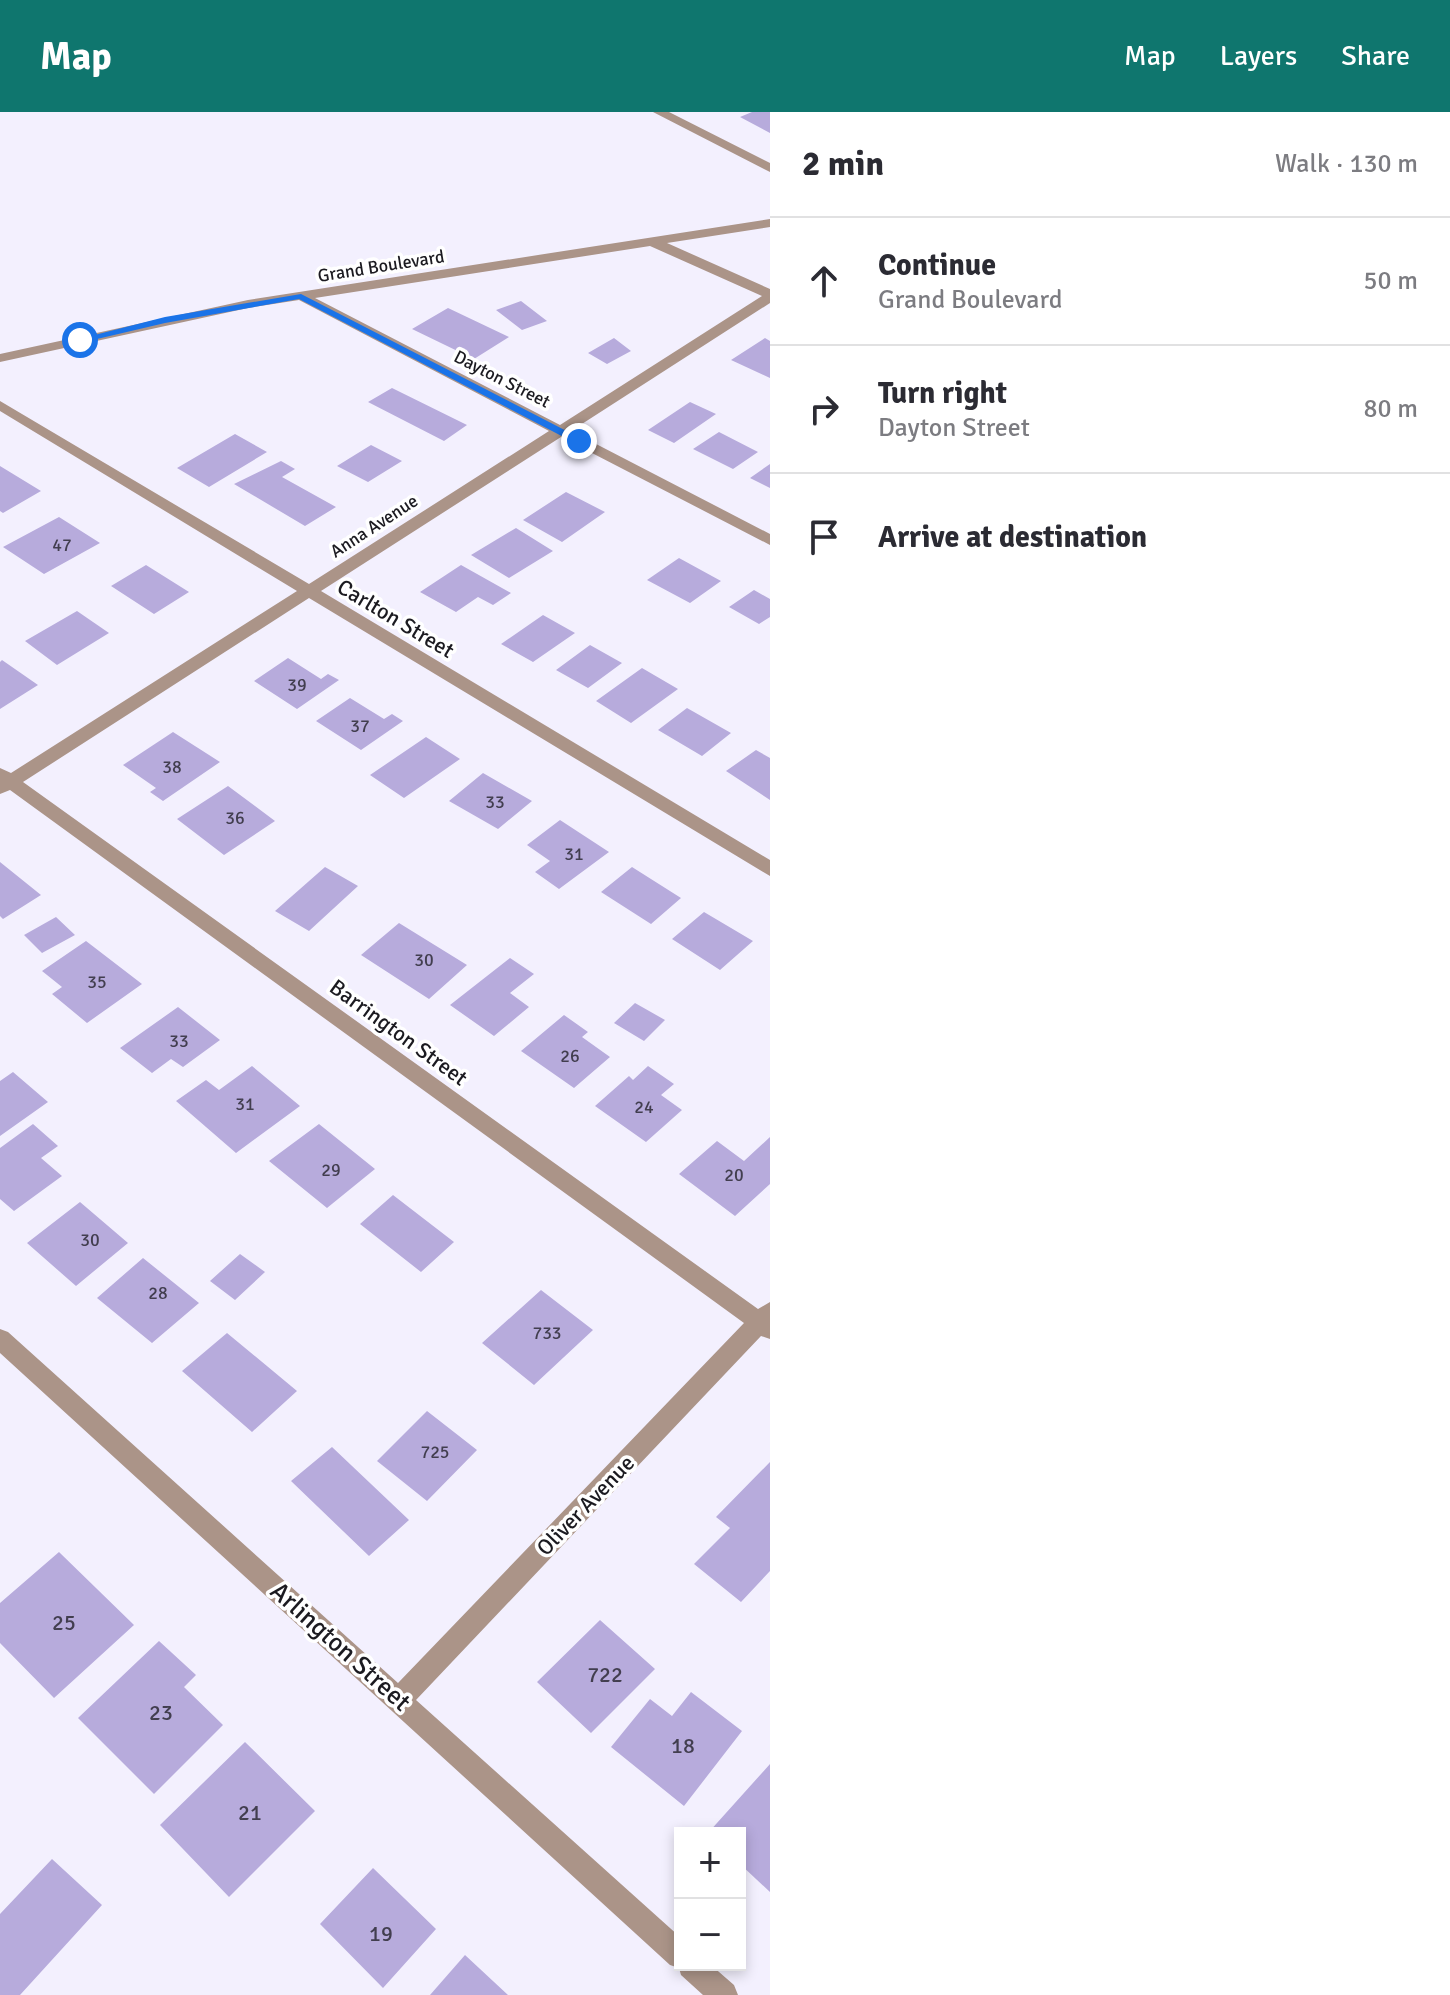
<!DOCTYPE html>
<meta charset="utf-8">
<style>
:root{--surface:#fff;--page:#f7f7f7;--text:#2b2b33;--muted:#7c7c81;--line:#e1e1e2;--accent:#0f766e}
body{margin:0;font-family:Signika,sans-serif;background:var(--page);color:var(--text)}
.controls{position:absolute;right:24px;bottom:24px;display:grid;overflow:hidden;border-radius:0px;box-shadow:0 4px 12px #0003}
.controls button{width:72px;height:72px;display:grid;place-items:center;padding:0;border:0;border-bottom:2px solid var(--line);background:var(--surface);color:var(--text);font:40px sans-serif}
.stop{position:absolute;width:24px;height:24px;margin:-18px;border:6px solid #1a73e8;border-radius:50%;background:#fff}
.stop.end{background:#1a73e8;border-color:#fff;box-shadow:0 2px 8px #0008}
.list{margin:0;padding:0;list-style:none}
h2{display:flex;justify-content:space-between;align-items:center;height:104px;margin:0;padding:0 32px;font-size:34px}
h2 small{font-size:26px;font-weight:400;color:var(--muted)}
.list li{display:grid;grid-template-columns:52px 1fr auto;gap:24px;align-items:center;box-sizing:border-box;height:128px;padding:0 32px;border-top:2px solid var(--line)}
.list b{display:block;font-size:30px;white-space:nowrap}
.list p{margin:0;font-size:26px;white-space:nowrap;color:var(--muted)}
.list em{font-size:26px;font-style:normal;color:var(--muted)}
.icon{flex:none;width:44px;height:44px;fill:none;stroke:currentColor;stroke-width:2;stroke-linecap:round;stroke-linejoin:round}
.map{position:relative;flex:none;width:770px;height:1883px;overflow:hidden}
header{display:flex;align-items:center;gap:48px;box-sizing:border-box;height:112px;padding:0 40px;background:var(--accent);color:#fff}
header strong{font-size:38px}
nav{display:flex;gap:44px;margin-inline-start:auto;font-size:28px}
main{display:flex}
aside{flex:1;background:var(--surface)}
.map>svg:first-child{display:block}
</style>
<header>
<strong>Map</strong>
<nav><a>Map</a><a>Layers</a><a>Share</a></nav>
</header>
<main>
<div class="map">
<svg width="770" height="1883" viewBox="0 0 770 1883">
<rect width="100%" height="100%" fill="#f3f0fe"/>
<path fill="#b7abdc" d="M 752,0 L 770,0 L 770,21 L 740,5 Z
M 521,189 L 547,209 L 522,218 L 496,198 Z
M 448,196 L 509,225 L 474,247 L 412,217 Z
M 614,226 L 631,239 L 607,252 L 588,241 Z
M 765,226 L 770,229 L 770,266 L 731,248 Z
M 392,276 L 467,313 L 444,329 L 368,290 Z
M 690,290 L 716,302 L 674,331 L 648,318 Z
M 719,320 L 758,340 L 733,357 L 693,337 Z
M 235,322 L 267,340 L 209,375 L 177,356 Z
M 371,333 L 402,349 L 368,370 L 337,354 Z
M 281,349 L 295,357 L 282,365 L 336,395 L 305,414 L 234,372 Z
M 770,352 L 770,376 L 750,366 Z
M 0,354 L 41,379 L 3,401 L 0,399 Z
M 566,380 L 605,400 L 562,430 L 523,408 Z
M 59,405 L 100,431 L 44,462 L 3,435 Z
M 516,416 L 553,439 L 509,466 L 471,443 Z
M 679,446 L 721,469 L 690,491 L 647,468 Z
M 146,453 L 189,480 L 154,502 L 111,474 Z
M 461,453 L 511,481 L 493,493 L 478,485 L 456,500 L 420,480 Z
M 754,478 L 770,487 L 770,505 L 759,512 L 729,495 Z
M 77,499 L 109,521 L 57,553 L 25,529 Z
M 543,503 L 575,521 L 533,550 L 501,532 Z
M 590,533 L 622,551 L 588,576 L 556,558 Z
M 288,546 L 321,567 L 328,562 L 339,568 L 297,597 L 254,569 Z
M 2,548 L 38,573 L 0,597 L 0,550 Z
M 642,556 L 678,577 L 631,611 L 596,589 Z
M 350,586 L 384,607 L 392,602 L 403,609 L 361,638 L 316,609 Z
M 687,596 L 731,621 L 702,644 L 658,618 Z
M 173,620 L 220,650 L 163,689 L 150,680 L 156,676 L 123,653 Z
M 426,625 L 460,647 L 404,686 L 370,663 Z
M 756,638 L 770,646 L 770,688 L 726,659 Z
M 483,661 L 532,689 L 498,717 L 449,689 Z
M 228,674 L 275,709 L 224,743 L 177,707 Z
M 560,708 L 609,740 L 559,777 L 535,760 L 550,749 L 527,733 Z
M 0,750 L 41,783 L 3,807 L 0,804 Z
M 325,755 L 358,774 L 309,819 L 275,799 Z
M 632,755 L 681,786 L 651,812 L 601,780 Z
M 704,800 L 753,829 L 720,858 L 672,827 Z
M 56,805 L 75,823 L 42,841 L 24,823 Z
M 399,811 L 467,853 L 429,887 L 361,843 Z
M 86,829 L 142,872 L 87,911 L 52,882 L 62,875 L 42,859 Z
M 510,846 L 534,862 L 510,881 L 529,895 L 494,924 L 450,893 Z
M 635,891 L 665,908 L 644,929 L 614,911 Z
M 178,895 L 220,928 L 183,955 L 171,947 L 152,961 L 120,936 Z
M 564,903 L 588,920 L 582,925 L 610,945 L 574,976 L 521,939 Z
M 252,954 L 300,994 L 236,1041 L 176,989 L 206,968 L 219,978 Z
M 648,954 L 674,972 L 661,983 L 682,998 L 646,1030 L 595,994 L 629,964 L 633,968 Z
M 13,960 L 48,990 L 0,1024 L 0,969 Z
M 33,1012 L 58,1034 L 41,1046 L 62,1064 L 14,1099 L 0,1087 L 0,1036 Z
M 319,1012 L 375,1057 L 327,1096 L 269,1049 Z
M 770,1025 L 770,1072 L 735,1104 L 679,1062 L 717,1029 L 744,1049 Z
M 393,1083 L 454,1130 L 421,1160 L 360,1112 Z
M 80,1090 L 128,1131 L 76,1174 L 27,1131 Z
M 240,1142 L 265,1160 L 235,1188 L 210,1169 Z
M 143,1146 L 199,1191 L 152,1231 L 97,1186 Z
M 541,1178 L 593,1218 L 534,1273 L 482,1231 Z
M 227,1221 L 297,1279 L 252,1320 L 182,1259 Z
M 427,1299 L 477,1338 L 427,1389 L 377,1349 Z
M 332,1335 L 409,1408 L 369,1444 L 291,1369 Z
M 770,1350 L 770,1459 L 741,1490 L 694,1452 L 730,1416 L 716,1405 Z
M 59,1440 L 134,1513 L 54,1586 L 0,1531 L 0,1491 Z
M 600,1508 L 655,1557 L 591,1621 L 537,1570 Z
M 159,1529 L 196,1563 L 184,1575 L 223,1613 L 154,1682 L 78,1606 Z
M 691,1580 L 742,1619 L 684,1694 L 611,1635 L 650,1587 L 672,1604 Z
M 245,1630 L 315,1699 L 229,1785 L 160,1713 Z
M 770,1652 L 770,1780 L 740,1752 L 740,1721 L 708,1721 Z
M 52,1747 L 102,1793 L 20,1883 L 0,1883 L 0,1802 Z
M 373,1756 L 436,1817 L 383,1876 L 320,1812 Z
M 465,1843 L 508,1883 L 430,1883 Z"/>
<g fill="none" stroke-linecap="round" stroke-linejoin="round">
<path fill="#ab9488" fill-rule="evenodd" d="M 653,0 L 669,0 L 770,51 L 770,60 Z
M 770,107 L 770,115 L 667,131 L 770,177 L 770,191 L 571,319 L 770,422 L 770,433 L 561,325 L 321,479 L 770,748 L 770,764 L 309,486 L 23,670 L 758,1197 L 770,1190 L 770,1227 L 761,1224 L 416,1588 L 680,1825 L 680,1853 L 711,1853 L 734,1873 L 738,1883 L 703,1883 L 681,1863 L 679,1856 L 670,1853 L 0,1241 L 0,1217 L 8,1220 L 398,1571 L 744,1211 L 10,678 L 0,682 L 0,656 L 11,661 L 297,479 L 0,299 L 0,289 L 309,472 L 549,319 L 299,188 L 248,196 L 0,250 L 0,242 L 248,188 ZM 650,134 L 762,184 L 560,313 L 315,186 Z"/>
</g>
<path fill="#1a73e8" d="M 301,182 L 582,327 L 584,329 L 575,331 L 299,187 L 165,211 L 80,231 L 75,228 L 165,205 Z"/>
<g text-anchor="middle" stroke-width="7" stroke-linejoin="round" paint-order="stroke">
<g font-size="18" fill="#1b1a20" stroke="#fff">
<text transform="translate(381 154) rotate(-9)" y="6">Grand Boulevard</text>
<text transform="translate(502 267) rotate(27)" y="6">Dayton Street</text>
<text transform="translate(374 414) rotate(-33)" y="6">Anna Avenue</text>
</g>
<g font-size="18" fill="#423e4f">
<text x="62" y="439">47</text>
<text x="297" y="579">39</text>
<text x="360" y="620">37</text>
<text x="172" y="661">38</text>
<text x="495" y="696">33</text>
<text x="235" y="712">36</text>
<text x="574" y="748">31</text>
<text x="424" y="854">30</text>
<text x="97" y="876">35</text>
<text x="179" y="935">33</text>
<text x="570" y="950">26</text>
<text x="245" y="998">31</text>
<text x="644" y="1001">24</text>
<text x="331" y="1064">29</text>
<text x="734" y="1069">20</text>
<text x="90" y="1134">30</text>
<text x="158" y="1187">28</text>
<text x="547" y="1227">733</text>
<text x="435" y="1346">725</text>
</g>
<g font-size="22" fill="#1b1a20" stroke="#fff">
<text transform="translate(396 506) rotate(31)" y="8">Carlton Street</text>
<text transform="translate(399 920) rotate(36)" y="8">Barrington Street</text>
<text transform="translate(585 1393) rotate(-46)" y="8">Oliver Avenue</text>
</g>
<g font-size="22" fill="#423e4f">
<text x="64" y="1518">25</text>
<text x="605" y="1570">722</text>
<text x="161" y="1608">23</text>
<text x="683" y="1641">18</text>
<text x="250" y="1708">21</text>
<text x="381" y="1829">19</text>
</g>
<g font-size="26" fill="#1b1a20" stroke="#fff">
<text transform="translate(341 1534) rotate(42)" y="9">Arlington Street</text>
</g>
</g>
</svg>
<div class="controls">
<button>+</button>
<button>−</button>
</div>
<div class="stop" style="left:80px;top:228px"></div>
<div class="stop end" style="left:579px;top:329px"></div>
</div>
<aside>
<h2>2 min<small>Walk · 130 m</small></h2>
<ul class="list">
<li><svg class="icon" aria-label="ahead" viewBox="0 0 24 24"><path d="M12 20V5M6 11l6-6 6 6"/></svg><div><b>Continue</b><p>Grand Boulevard</p></div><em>50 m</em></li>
<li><svg class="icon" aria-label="right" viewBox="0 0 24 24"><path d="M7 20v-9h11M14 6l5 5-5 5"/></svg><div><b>Turn right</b><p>Dayton Street</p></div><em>80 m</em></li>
<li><svg class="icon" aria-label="arrive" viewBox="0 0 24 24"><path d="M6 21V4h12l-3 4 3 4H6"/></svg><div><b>Arrive at destination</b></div></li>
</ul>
</aside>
</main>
